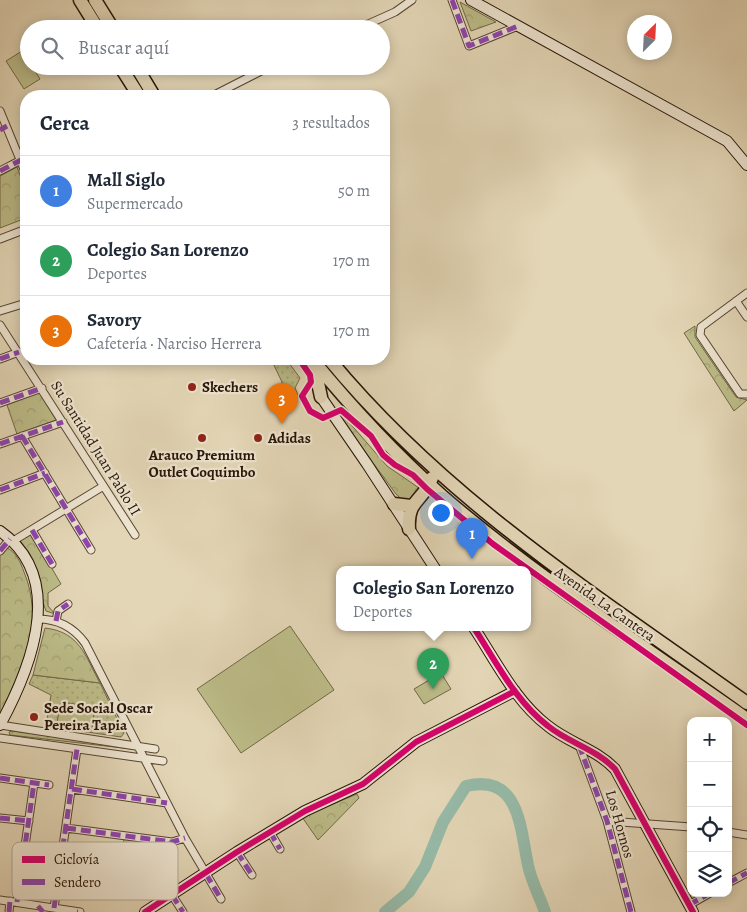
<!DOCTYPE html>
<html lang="es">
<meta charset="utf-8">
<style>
:root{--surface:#fff;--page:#f6f6f7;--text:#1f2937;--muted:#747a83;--line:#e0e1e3;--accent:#7c3aed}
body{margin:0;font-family:Alegreya,serif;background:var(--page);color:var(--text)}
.controls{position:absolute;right:15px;bottom:15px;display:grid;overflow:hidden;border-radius:10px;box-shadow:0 2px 12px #0003}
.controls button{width:45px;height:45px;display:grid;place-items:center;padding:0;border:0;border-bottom:1px solid var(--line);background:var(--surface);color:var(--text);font:25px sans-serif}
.compass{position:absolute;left:627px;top:15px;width:45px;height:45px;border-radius:50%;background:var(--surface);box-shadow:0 2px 12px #0003;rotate:24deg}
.you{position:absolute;left:440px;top:512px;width:18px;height:18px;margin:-12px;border:4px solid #fff;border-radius:50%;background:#1a73e8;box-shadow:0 0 0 8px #1a73e833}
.badge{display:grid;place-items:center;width:32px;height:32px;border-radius:50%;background:var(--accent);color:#fff;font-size:16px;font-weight:700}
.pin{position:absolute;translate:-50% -41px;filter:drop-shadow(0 1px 2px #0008)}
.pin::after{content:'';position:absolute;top:26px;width:18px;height:15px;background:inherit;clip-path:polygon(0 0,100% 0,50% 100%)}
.popup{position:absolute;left:336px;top:566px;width:195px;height:65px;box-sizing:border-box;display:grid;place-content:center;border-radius:10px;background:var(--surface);filter:drop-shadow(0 1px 4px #0005);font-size:16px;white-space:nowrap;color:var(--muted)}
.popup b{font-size:19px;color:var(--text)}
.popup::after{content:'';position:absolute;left:50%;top:100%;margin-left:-10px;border:10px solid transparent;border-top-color:var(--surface)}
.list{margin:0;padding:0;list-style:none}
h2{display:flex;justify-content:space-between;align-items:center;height:65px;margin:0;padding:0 20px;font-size:21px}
h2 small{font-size:16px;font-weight:400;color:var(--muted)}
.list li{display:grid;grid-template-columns:32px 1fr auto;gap:15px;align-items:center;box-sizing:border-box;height:70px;padding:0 20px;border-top:1px solid var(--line)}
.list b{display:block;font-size:19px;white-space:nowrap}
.list p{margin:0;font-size:16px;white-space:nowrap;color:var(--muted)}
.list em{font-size:16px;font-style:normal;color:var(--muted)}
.icon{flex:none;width:28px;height:28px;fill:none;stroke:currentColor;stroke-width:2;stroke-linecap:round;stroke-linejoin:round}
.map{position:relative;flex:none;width:747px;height:912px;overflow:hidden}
.search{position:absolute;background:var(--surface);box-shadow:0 2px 12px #0003;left:20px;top:20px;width:370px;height:55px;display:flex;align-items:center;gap:12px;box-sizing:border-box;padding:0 18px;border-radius:28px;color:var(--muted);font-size:19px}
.panel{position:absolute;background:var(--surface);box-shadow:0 2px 12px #0003;left:20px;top:90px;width:370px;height:275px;border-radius:20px}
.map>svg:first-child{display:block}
</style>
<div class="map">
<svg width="747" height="912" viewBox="0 0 747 912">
<defs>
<pattern id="grass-dots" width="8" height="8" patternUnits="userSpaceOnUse" patternTransform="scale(1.25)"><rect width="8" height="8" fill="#bcbc88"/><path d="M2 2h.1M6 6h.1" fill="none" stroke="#a2a174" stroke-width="1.8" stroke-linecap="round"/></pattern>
<pattern id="park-crowns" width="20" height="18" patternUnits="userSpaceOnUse" patternTransform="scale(1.25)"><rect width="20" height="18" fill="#bcbc88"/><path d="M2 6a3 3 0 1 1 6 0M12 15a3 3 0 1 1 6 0" fill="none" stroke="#a2a174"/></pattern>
</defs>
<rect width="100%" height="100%" fill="#e3d6b6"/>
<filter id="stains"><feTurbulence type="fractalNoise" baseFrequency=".004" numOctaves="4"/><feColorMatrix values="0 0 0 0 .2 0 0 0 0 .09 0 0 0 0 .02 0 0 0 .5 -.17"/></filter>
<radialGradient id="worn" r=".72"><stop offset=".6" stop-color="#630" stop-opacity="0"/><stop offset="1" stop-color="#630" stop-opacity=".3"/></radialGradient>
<path fill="url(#grass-dots)" stroke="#726847" d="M 271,359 L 286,359 L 300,378 L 295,388 L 298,395 L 276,397 L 282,382 Z
M 33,675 L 100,683 L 124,733 L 121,737 L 46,726 L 51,695 L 29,684 Z
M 12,731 L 128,746 L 132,749 L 10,735 L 9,732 Z"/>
<path fill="url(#park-crowns)" stroke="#726847" d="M 460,2 L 496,22 L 471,31 Z
M 17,167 L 26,191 L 26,218 L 0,228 L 0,176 Z
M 695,326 L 695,337 L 736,397 L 747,400 L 734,411 L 684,333 Z
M 39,392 L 56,420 L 17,434 L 7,405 Z
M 341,413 L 387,466 L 422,490 L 407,504 L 396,494 L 337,414 Z
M 32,534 L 61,584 L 48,593 L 48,606 L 55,614 L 46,611 L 24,548 L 19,541 Z
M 7,548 C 15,551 21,563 24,572 C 45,622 22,669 0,714 L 0,555 Z
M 45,628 C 80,632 85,656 100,683 L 33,675 Z
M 357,794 L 359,798 L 318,840 L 302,817 Z
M 124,839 L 156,844 L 157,849 L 130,868 L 120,868 Z"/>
<path fill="#bcbc88" stroke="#726847" d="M 22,51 L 29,61 L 29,66 L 32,66 L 40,79 L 24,89 L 6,61 Z
M 290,626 L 334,690 L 241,753 L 197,689 Z
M 441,673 L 451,689 L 424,704 L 414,689 Z
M 61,702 L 95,707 L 92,728 L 57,722 Z"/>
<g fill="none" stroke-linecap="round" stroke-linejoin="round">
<path stroke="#96baa8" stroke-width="12" d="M 385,912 L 409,892 L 425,867 L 443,822 L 466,786 C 520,773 520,828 528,865 C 531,881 540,897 545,912"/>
<defs>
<path id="street" d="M 452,0 L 469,46 L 518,26
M 357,29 L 395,12 L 412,0
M 212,96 L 271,66
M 0,111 L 26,174
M 0,171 L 21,160
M 0,239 L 26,229
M 747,293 L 701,327 L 700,335 L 740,394 L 747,394
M 736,301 L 747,317
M 0,311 L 26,303
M 0,325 L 135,535
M 0,359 L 19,352
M 0,403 L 42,388
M 22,436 L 91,550
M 0,444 L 63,422
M 0,490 L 45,473
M 32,530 L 52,564
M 13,541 L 102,487
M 0,551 L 10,539
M 38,619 C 58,619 74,628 85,643 L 185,838 L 221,899
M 56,621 L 58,611 L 68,604
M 0,725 L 155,749
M 0,738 L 163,761
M 579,745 L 607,821 L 631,912
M 0,778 L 49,785
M 72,789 L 167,803
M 0,818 L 29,821
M 607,821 L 691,827
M 66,828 L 172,842
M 270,832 L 280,849
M 728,832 L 747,835
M 237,852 L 252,875
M 60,867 L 123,875 L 172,842 L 185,838
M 728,883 L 747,873
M 172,895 L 183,912
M 0,900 L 80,912
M 17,902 L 34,783
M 689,905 L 710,893
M 54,908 L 77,749
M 9,912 L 10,901"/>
<path id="secondary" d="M 471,0 L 727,141 L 747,165
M 321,397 L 367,464 L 436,570
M 0,531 C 67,578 31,668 0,725
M 474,628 C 496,661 515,701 548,726 C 569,743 596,749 615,769 L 693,912
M 145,912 L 237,852 L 305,811 L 363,784 L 416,742 L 515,691"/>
<path id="highway" d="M 80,0 L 98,29
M 95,0 L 113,29
M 120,66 L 139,96
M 136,66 L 154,96
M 312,359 C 352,408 395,454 442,496 C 537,578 644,646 747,719
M 329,359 C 446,501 599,597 747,703
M 314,364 L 321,397
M 394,504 L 411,506
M 409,529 C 407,499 423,502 432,478"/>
</defs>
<use href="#street" stroke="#564532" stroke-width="9"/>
<use href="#secondary" stroke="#271506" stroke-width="12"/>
<use href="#highway" stroke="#271506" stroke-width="15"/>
<use href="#street" stroke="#ede4d0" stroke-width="7"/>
<use href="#secondary" stroke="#ede4d0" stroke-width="10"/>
<use href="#highway" stroke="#e3d6b6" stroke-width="12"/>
<path stroke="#8e44ad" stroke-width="5" stroke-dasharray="10 5" stroke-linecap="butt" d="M 452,0 L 469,46 L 518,26
M 0,130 L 7,126
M 0,171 L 21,160
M 0,359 L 19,352
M 0,403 L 42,388
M 22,436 L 91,550
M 0,444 L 63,422
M 0,490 L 45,473
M 32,530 L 52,564
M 0,551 L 10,539
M 56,621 L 58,611 L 68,604
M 579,745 L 607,821 L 631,912
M 0,778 L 49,785
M 72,789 L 167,803
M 0,818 L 29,821
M 66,828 L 172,842
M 270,832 L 280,849
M 237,852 L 252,875
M 60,867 L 123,875 L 172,842 L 185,838
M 206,874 L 221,899
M 728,883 L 747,873
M 172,895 L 183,912
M 17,902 L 34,783
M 689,905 L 710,893
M 38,906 L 43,912
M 54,908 L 77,749
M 9,912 L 10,901
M 77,912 L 78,912"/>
<defs>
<path id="cycleway" d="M 299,359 L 310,375 L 311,382 L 302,396 L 310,411 L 323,418 L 341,410 L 371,436 L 383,455 L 395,465 L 413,475 L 427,489 L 493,544 L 747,725
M 474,628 C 496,661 515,701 548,726 C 569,743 596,749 615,769 L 693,912
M 145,912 L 237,852 L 305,811 L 363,784 L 416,742 L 515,691"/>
</defs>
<use href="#cycleway" stroke="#ede4d0" stroke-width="9"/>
<use href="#cycleway" stroke="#d6006c" stroke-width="6"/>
</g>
<g fill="#8f2418" stroke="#ede4d0" stroke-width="2">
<circle cx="192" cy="387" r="5"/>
<circle cx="202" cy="438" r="5"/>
<circle cx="258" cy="438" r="5"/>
<circle cx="34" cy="717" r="5"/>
</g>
<g text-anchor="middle" stroke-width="4.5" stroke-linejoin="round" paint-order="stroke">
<g font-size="15" font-weight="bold" fill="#271506" stroke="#ede4d0" text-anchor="start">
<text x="202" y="392">Skechers</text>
<text x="268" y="443">Adidas</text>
<text x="202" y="460" text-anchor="middle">Arauco Premium<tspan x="202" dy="17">Outlet Coquimbo</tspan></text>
<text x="44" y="713">Sede Social Oscar<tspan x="44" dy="17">Pereira Tapia</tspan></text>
</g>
<g font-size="15" fill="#271506" stroke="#ede4d0">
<text transform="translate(96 448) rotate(58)" y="5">Su Santidad Juan Pablo II</text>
<text transform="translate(605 604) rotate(35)" y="5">Avenida La Cantera</text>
<text transform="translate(620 824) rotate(74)" y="5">Los Hornos</text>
</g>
</g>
<rect x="12" y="842" width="166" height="58" rx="8" fill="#ede4d0" stroke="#b2a693" stroke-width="1"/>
<rect x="22" y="856" width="23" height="7" fill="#d6006c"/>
<rect x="22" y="879" width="23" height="6" fill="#8e44ad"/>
<g font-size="14" fill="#271506">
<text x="54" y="864">Ciclovía</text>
<text x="54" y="887">Sendero</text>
</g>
<rect width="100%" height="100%" filter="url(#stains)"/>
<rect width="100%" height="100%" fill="url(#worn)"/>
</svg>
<div class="controls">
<button>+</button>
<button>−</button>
<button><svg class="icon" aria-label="locate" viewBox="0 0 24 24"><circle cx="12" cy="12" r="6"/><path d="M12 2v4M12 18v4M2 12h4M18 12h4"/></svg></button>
<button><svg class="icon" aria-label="layers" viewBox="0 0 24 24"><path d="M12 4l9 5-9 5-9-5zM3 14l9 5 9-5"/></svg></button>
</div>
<svg class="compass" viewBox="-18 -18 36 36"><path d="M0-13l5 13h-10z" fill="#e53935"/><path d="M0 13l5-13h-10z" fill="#747a83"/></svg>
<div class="you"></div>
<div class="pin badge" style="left:472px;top:559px;background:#3f7fe0">1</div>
<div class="pin badge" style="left:433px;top:689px;background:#2e9e5b">2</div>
<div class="popup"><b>Colegio San Lorenzo</b>Deportes</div>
<div class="pin badge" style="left:282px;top:424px;background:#e8710a">3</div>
<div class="search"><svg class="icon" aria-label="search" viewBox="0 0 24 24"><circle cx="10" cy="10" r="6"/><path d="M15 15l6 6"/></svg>Buscar aquí</div>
<section class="panel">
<h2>Cerca<small>3 resultados</small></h2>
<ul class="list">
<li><span class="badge" style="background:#3f7fe0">1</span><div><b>Mall Siglo</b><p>Supermercado</p></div><em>50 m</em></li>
<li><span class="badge" style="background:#2e9e5b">2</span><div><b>Colegio San Lorenzo</b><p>Deportes</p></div><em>170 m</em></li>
<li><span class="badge" style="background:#e8710a">3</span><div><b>Savory</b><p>Cafetería · Narciso Herrera</p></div><em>170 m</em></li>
</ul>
</section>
</div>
